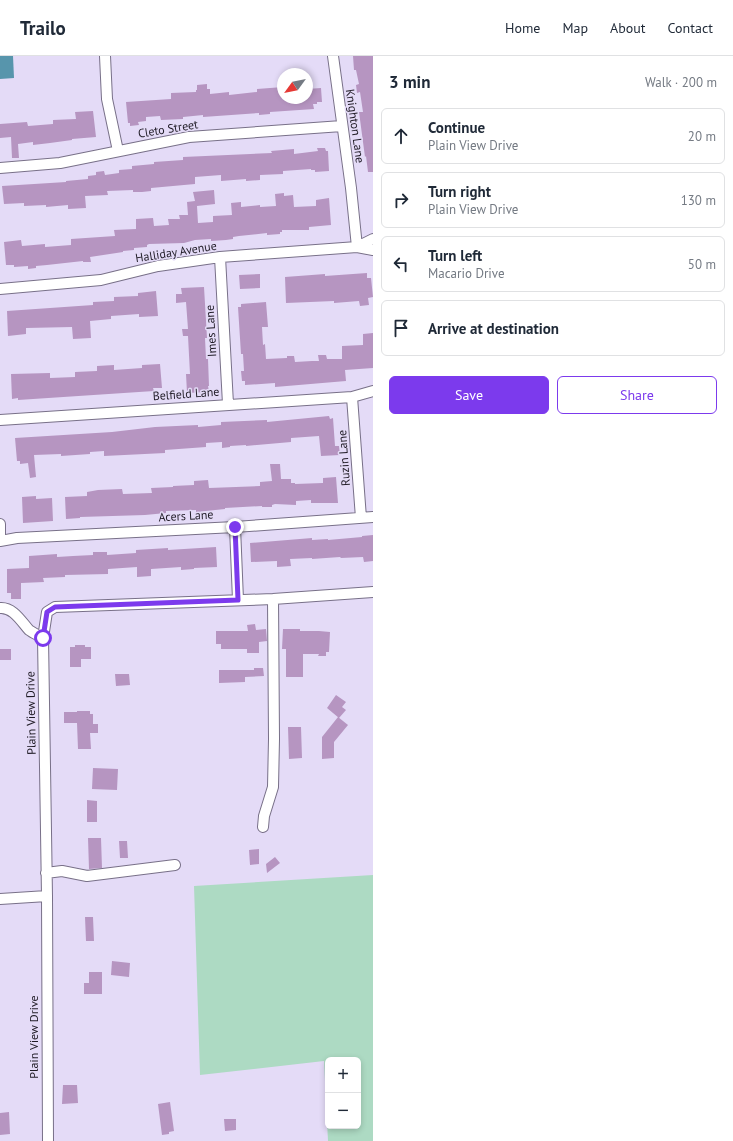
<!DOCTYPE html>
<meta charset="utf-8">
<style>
:root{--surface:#fff;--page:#f2f2f3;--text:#1f2937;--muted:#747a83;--line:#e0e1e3;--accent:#7c3aed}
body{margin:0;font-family:"PT Sans",sans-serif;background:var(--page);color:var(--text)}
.controls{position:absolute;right:12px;bottom:12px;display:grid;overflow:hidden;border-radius:6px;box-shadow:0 2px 6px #0003}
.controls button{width:36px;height:36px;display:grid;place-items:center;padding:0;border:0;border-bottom:1px solid var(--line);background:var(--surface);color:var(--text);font:20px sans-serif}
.compass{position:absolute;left:277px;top:12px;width:36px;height:36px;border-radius:50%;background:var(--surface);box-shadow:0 2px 6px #0003;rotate:237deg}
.stop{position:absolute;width:12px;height:12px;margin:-9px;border:3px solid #7c3aed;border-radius:50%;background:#fff}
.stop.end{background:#7c3aed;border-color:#fff;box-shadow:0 1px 4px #0008}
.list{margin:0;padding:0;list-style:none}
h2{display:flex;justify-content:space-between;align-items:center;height:52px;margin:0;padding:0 16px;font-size:17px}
h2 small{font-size:13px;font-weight:400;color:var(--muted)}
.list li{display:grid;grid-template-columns:26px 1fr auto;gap:12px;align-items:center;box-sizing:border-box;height:56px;margin:0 8px 8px;padding:0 8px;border:1px solid var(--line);border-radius:6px}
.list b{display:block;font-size:15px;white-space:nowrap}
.list p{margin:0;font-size:13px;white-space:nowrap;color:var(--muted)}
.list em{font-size:13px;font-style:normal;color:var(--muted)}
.actions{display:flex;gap:8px;padding:12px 16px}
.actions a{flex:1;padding:9px 0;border:1px solid var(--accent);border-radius:6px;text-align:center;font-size:14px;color:var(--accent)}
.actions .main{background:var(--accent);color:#fff}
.icon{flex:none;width:22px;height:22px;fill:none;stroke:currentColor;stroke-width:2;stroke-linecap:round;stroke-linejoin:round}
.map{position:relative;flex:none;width:373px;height:1085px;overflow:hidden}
header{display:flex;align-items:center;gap:24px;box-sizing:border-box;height:56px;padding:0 20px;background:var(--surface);border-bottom:1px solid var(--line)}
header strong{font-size:19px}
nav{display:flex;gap:22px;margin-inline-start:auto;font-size:14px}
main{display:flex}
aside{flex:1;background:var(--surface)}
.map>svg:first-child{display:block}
</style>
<header>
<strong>Trailo</strong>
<nav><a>Home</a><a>Map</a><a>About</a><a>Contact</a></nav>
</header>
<main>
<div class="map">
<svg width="373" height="1085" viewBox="0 0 373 1085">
<rect width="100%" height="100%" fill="#e4dbf7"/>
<path fill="#addac3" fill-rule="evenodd" d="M 373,819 L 373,1085 L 328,1085 L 324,1005 L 200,1019 L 194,830 ZM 328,1004 L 358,1004 L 358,1070 L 328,1070 Z"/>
<path fill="#5795ac" d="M 0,0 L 13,0 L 14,22 L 0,23 Z"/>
<path fill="#b695c1" d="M 353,0 L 373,0 L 373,116 L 368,116 L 366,100 L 365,101 L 359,56 L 363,56 L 360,36 L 357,37 L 356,29 L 359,28 L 356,14 L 354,14 Z
M 207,28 L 207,33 L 210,33 L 210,38 L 229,36 L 229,39 L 257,36 L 257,33 L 283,31 L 283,42 L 307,42 L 307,33 L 321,32 L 322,46 L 317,46 L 317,48 L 313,48 L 314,53 L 270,56 L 270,58 L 259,59 L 259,57 L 203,61 L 203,59 L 183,61 L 183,63 L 161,64 L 160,60 L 146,61 L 146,65 L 138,66 L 139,69 L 130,70 L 130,67 L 128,67 L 126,46 L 171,43 L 171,37 L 196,36 L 196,34 L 197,34 L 197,29 Z
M 93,55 L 96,81 L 72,83 L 72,84 L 50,87 L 33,89 L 33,86 L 18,88 L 19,102 L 12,102 L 11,81 L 0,82 L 0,68 L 27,66 L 28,70 L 53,68 L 53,64 L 76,63 L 75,56 Z
M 317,92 L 325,92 L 326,95 L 328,95 L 329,115 L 315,116 L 315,114 L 311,114 L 311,113 L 283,115 L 283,118 L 260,119 L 260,124 L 246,125 L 246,123 L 221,125 L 221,119 L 195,121 L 195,128 L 151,132 L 151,135 L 142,136 L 133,136 L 133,134 L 107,135 L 108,139 L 85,140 L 86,152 L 68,153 L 68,149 L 46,151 L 46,149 L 24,150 L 24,147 L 4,148 L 2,130 L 66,126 L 66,125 L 88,123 L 88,120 L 96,119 L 96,116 L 104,115 L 105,119 L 119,117 L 119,114 L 132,113 L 132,110 L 154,108 L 154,106 L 183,104 L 183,101 L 272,97 L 271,95 L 294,93 L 294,98 L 318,95 Z
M 214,134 L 215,148 L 197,150 L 198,167 L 213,166 L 213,160 L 232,159 L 231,147 L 241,146 L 241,151 L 260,149 L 260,151 L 276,150 L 275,138 L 284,137 L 284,140 L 293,139 L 294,151 L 316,150 L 316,144 L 329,142 L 331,169 L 309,171 L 309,174 L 282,174 L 282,176 L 280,176 L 280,178 L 267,179 L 267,177 L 239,180 L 233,181 L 233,183 L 226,184 L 211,185 L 211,183 L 195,184 L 184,187 L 149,188 L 147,189 L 147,191 L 134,192 L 134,194 L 123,195 L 123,196 L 90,201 L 91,206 L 83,206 L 83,205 L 47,209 L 36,210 L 36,212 L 28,213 L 28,210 L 14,211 L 14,209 L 6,209 L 4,186 L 21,184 L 22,190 L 45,188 L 45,191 L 71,189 L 71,183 L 115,180 L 114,174 L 136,173 L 136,163 L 153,162 L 154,170 L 169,169 L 168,163 L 180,163 L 179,159 L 188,159 L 187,146 L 195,145 L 193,136 Z
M 367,217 L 367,222 L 371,222 L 373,241 L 368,242 L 369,249 L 360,250 L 359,245 L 334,247 L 334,245 L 286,247 L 285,221 L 325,218 L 325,220 Z
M 260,218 L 260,232 L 240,233 L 239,219 Z
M 204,231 L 207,282 L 205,282 L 206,303 L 208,303 L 209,330 L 208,330 L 209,336 L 187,337 L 186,318 L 190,318 L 188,280 L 183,280 L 182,273 L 188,273 L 186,246 L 176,247 L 176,238 L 182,238 L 181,232 Z
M 156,235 L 158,260 L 139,261 L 139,258 L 111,260 L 111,263 L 90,265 L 91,282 L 73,283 L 72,271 L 26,272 L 26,278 L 8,280 L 7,255 L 93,249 L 93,246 L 114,245 L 114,241 L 138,240 L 138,237 Z
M 266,246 L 268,271 L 262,271 L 263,289 L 265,288 L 266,303 L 287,302 L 287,300 L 294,300 L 295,306 L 312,305 L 319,305 L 318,299 L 326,299 L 327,303 L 342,303 L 342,290 L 363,289 L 363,278 L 373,277 L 373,312 L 345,314 L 346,325 L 275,331 L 275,327 L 245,329 L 245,325 L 242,325 L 241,315 L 244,315 L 243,298 L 241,298 L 238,251 L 241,251 L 241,248 Z
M 160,308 L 162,332 L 153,332 L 154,335 L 18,344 L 18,342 L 12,343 L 11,318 L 50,317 L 50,322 L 75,321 L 75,316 L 97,315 L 97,310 L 114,309 L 114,314 L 142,312 L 142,309 Z
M 329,360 L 330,363 L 333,362 L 335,390 L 339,390 L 340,399 L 321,400 L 319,380 L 291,382 L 291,386 L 246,390 L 246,389 L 230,390 L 230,391 L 222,392 L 222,386 L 206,387 L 206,391 L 165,394 L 165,397 L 104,400 L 104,395 L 90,396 L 90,398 L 61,400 L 61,398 L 34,399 L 36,421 L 30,422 L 28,407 L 20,408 L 20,405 L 17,405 L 15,382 L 112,376 L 155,371 L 198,369 L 198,371 L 221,369 L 221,366 L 267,364 L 267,366 Z
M 270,408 L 280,408 L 281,423 L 291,423 L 291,427 L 295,427 L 295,428 L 323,427 L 323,422 L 336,421 L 338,447 L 311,447 L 311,444 L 296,445 L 296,449 L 275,448 L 272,449 L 272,451 L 262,451 L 262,450 L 225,452 L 225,453 L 196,456 L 196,454 L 166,455 L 166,457 L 145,459 L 80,461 L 80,462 L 66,463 L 65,441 L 87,440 L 87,436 L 98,434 L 122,433 L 123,438 L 152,437 L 151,432 L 173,431 L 173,430 L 194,429 L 194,425 L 208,424 L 209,432 L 260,430 L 260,426 L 272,425 Z
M 36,440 L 36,443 L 52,442 L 53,465 L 23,467 L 22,441 Z
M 373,479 L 373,505 L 364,506 L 363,501 L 341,502 L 340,501 L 312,503 L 312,502 L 290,503 L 291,510 L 277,511 L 277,505 L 251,506 L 250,487 L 312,482 L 312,484 L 328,483 L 328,484 L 362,481 L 362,480 Z
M 216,491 L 217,511 L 194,512 L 194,513 L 181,514 L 181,511 L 151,513 L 151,520 L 137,521 L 137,511 L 108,513 L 108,518 L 65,519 L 65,521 L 43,522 L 44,526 L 21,527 L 21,543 L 11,543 L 11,537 L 7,537 L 7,513 L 29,512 L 29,500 L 57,498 L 57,501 L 73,500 L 93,499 L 93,496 L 107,496 L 107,499 L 136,497 L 136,494 L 168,492 L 168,494 Z
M 255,568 L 256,574 L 266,573 L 267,585 L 259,586 L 259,597 L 247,597 L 247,593 L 221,593 L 221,588 L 216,588 L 216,575 L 248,575 L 247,569 Z
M 283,573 L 300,573 L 300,575 L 319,575 L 330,576 L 329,596 L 326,596 L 326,600 L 318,600 L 319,598 L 303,598 L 303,621 L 286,621 L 286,593 L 282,593 Z
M 75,589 L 85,589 L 85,591 L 91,591 L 91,603 L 81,603 L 81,611 L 70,611 L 70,591 L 75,591 Z
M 0,593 L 11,593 L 11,604 L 0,604 Z
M 254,612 L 263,612 L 264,620 L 245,621 L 245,626 L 219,627 L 219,614 L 254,614 Z
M 115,618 L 129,618 L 130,629 L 116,630 Z
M 336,639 L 346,646 L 342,651 L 346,654 L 339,662 L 327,652 Z
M 77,655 L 90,655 L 90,658 L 93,658 L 93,668 L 98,668 L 98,677 L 90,677 L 91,693 L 78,693 L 77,667 L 64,667 L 64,656 L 77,656 Z
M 338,661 L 348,669 L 334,686 L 334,702 L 322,703 L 322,681 Z
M 288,671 L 301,671 L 302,702 L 289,703 Z
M 93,712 L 118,713 L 117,734 L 92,733 Z
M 87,744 L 97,745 L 97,766 L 87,766 Z
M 88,782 L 101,782 L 102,812 L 89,813 Z
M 119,785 L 127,785 L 128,802 L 120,802 Z
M 259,793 L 259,808 L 250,809 L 249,794 Z
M 275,801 L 280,807 L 267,817 L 266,808 Z
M 85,861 L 93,861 L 94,885 L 86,885 Z
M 112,905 L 130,907 L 129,921 L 111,919 Z
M 89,916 L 102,916 L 102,938 L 84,938 L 84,927 L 89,927 Z
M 63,1029 L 77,1029 L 78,1047 L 62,1048 Z
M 170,1046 L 174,1075 L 169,1076 L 169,1078 L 162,1079 L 158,1048 Z
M 9,1056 L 10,1078 L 0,1079 L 0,1057 Z
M 224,1063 L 236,1063 L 236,1074 L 225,1075 Z"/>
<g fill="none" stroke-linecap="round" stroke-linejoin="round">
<defs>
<path id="minor" d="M 105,0 L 107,43 L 118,95
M 333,0 L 351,132 L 357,191
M 0,112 L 60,107 L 189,81 L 342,70
M 357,191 L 373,183
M 220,201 L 228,348
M 0,233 L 101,224 L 158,210 L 220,201 L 357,191 L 373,194
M 352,341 L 361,462
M 0,364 L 352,341 L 373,335
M 0,468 L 0,485 L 17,482 L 235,471 L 373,461
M 235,471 L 238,544
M 0,552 C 13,551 21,565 29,574 C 33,577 38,579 43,582
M 263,771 L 264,760 L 273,731 L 274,683 L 273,543
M 46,817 L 62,815 L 87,820 L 175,809
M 0,843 L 47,840
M 48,1085 L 47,840 L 43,582 L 47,556 L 55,551 L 273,543 L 373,536"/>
</defs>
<use href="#minor" stroke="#787088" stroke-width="12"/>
<use href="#minor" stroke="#fff" stroke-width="10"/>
</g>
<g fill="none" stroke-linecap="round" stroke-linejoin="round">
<path stroke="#7c3aed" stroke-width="5" d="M 43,582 L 47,556 L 55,551 L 238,544 L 235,471"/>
</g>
<g text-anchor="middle" stroke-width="3" stroke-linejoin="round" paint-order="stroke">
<g font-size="12" fill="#1f1b25" stroke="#e4dbf7">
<text transform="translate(355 70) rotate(82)" y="4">Knighton Lane</text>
<text transform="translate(168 73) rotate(-9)" y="4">Cleto Street</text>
<text transform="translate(176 196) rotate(-9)" y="4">Halliday Avenue</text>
<text transform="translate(211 275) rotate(-93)" y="4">Imes Lane</text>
<text transform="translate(186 338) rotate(-4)" y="4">Belfield Lane</text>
<text transform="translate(344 402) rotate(-94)" y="4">Ruzin Lane</text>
<text transform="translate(186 460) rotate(-3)" y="4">Acers Lane</text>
<text transform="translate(31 657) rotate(-91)" y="4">Plain View Drive</text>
<text transform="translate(34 981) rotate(-90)" y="4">Plain View Drive</text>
</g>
</g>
</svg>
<div class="controls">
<button>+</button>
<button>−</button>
</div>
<svg class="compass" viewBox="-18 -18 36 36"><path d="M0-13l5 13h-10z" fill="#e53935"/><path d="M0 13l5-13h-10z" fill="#747a83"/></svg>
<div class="stop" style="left:43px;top:582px"></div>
<div class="stop end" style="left:235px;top:471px"></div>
</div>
<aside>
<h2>3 min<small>Walk · 200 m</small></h2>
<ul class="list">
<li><svg class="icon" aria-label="ahead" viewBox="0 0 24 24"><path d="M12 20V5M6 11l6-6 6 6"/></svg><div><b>Continue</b><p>Plain View Drive</p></div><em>20 m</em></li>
<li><svg class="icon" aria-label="right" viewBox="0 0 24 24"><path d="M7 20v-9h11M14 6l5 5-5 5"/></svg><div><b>Turn right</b><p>Plain View Drive</p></div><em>130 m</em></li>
<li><svg class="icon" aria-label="left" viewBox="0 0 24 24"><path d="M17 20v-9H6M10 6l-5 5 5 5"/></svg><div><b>Turn left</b><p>Macario Drive</p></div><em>50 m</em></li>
<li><svg class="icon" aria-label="arrive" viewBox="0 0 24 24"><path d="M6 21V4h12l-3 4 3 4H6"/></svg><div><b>Arrive at destination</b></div></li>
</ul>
<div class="actions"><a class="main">Save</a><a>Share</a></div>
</aside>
</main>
